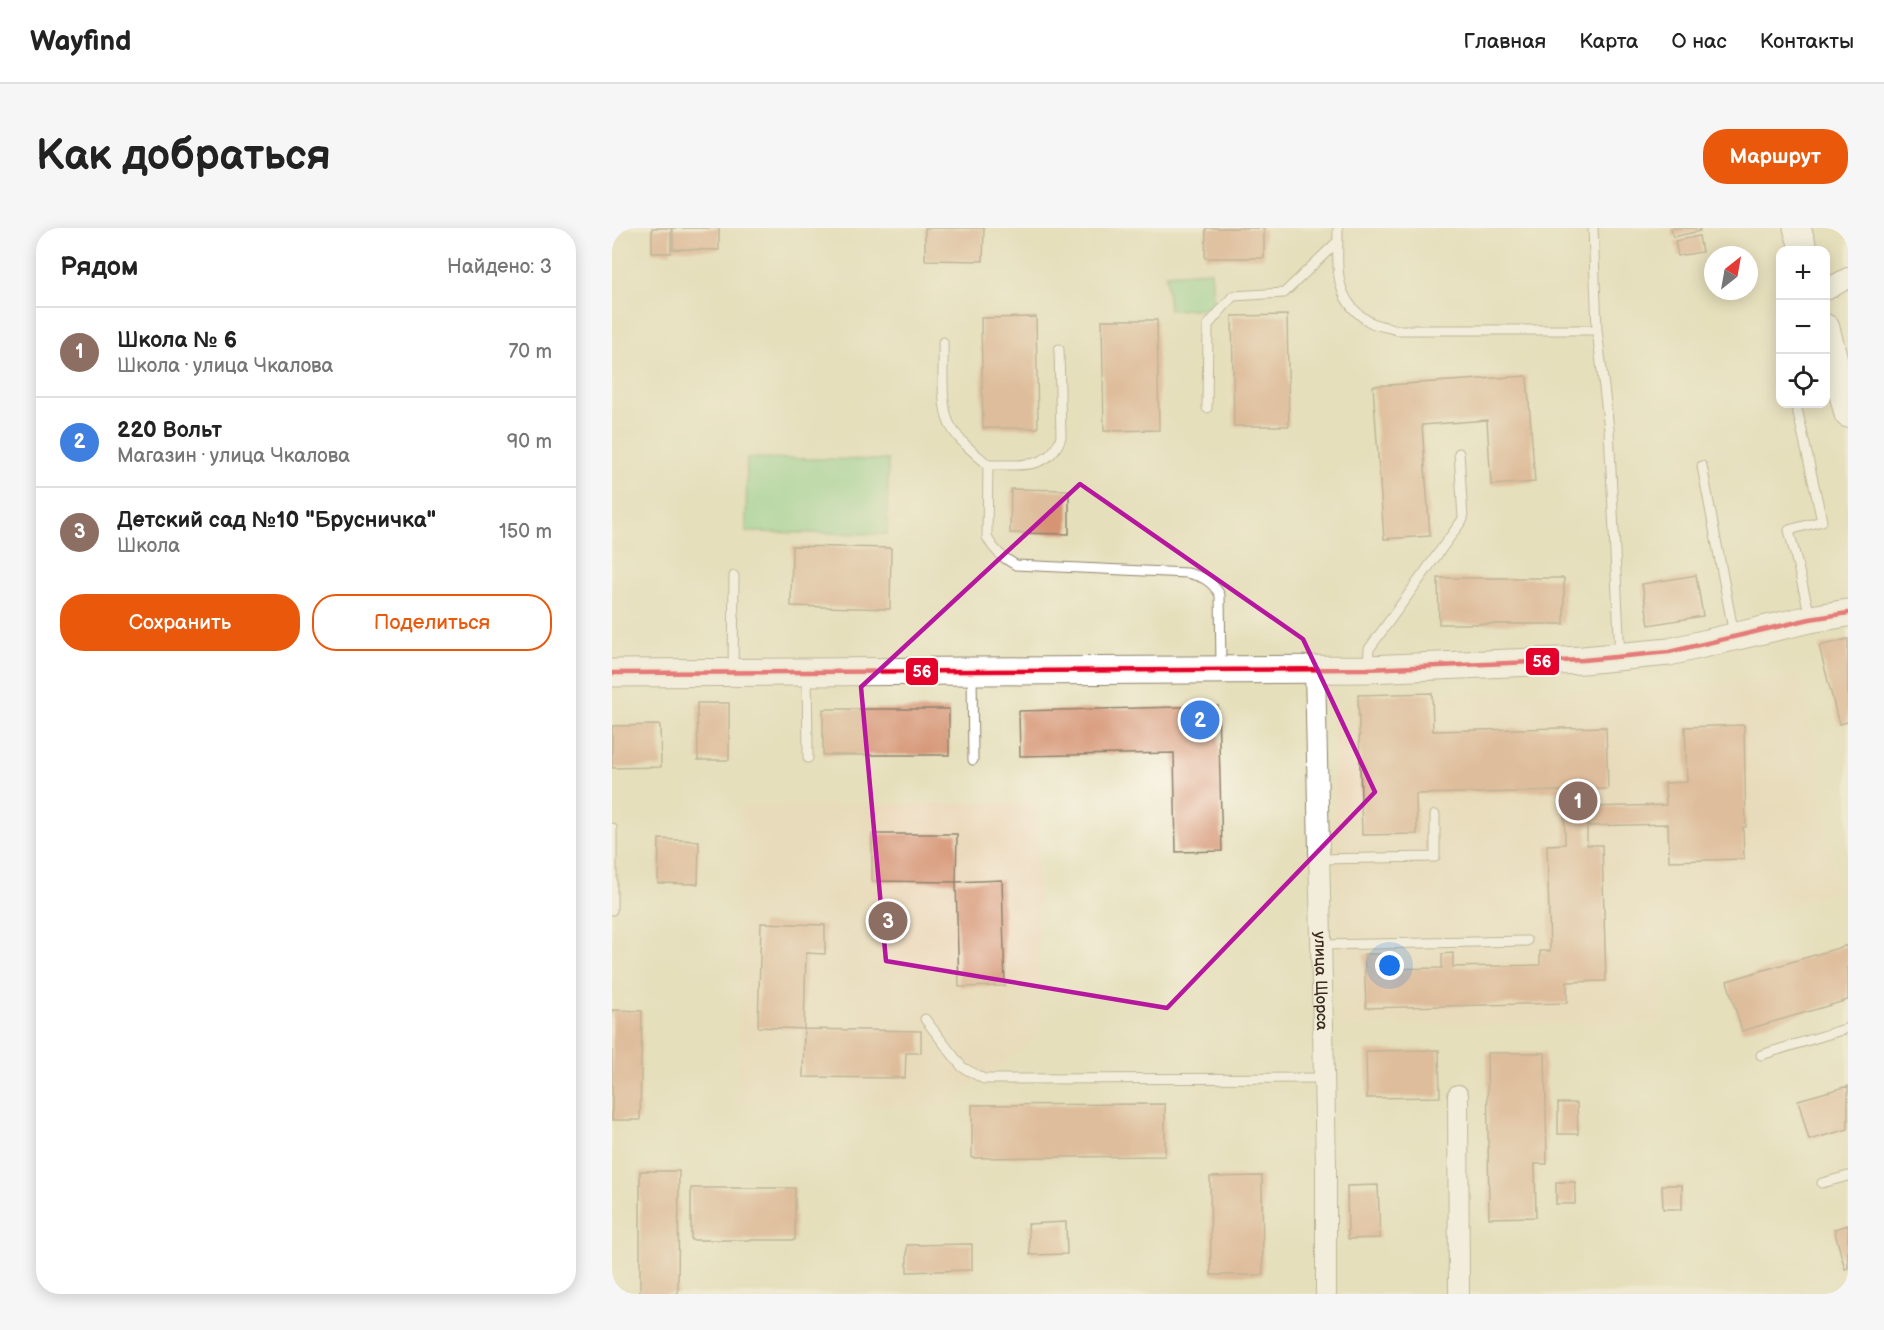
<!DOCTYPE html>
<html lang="ru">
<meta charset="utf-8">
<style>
:root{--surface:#fff;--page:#f6f6f6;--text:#222;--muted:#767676;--line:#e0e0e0;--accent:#ea580c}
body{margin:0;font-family:"Balsamiq Sans",sans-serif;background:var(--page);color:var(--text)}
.controls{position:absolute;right:18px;top:18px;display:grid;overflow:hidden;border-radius:12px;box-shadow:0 3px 15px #0003}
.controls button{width:54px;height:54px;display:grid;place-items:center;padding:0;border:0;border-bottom:2px solid var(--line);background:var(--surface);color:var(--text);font:30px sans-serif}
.compass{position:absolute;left:1092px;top:18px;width:54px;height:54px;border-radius:50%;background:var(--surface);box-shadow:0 3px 15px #0003;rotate:31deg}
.you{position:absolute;left:778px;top:738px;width:21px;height:21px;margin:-15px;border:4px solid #fff;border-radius:50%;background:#1a73e8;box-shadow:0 0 0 9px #1a73e833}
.badge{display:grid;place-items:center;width:39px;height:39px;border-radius:50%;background:var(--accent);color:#fff;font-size:20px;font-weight:700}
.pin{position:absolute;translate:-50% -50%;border:3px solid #fff;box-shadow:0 2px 6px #0006}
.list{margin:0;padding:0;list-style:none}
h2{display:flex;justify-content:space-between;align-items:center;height:78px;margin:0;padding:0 24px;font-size:26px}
h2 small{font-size:20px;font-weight:400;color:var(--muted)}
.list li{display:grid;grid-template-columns:39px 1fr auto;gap:18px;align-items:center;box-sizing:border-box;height:90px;padding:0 24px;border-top:2px solid var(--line)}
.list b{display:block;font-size:22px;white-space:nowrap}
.list p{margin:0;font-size:20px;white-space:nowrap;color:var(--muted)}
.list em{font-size:20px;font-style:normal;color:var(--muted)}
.actions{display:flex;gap:12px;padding:18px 24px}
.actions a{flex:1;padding:14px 0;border:2px solid var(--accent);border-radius:24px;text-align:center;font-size:21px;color:var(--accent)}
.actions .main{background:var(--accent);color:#fff}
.icon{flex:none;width:33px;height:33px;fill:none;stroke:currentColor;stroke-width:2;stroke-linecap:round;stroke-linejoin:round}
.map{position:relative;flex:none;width:1236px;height:1066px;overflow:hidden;border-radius:24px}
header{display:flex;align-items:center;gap:36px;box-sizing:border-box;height:84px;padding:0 30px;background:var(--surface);border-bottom:2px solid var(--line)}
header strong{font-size:28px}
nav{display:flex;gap:33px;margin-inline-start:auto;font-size:21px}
.intro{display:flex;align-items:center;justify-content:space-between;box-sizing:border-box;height:144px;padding:0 36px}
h1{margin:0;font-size:42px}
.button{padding:15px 27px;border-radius:24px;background:var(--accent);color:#fff;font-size:21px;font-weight:700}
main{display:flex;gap:36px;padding:0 36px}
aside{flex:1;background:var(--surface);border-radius:24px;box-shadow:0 3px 15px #0003}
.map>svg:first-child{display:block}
</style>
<header>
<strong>Wayfind</strong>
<nav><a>Главная</a><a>Карта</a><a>О нас</a><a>Контакты</a></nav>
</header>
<div class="intro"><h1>Как добраться</h1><a class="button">Маршрут</a></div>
<main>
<aside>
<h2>Рядом<small>Найдено: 3</small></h2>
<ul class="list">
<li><span class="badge" style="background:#8d6e63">1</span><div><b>Школа № 6</b><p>Школа · улица Чкалова</p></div><em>70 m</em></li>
<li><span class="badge" style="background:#3f7fe0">2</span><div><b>220 Вольт</b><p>Магазин · улица Чкалова</p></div><em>90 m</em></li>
<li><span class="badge" style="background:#8d6e63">3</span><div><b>Детский сад №10 &quot;Брусничка&quot;</b><p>Школа</p></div><em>150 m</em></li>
</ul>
<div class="actions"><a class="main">Сохранить</a><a>Поделиться</a></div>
</aside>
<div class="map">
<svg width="1236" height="1066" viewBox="0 0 1236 1066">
<rect width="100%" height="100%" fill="#fbf7ec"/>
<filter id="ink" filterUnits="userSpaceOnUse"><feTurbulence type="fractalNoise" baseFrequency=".0167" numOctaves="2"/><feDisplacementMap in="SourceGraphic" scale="12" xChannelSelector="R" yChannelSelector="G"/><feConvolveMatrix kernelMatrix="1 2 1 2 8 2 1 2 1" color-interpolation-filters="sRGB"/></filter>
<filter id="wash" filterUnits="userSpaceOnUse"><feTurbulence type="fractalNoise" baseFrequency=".008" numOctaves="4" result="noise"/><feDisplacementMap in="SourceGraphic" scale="24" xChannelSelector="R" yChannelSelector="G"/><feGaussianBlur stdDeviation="1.35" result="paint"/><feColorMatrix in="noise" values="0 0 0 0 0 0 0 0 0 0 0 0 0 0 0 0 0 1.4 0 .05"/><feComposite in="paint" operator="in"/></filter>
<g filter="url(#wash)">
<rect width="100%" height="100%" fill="#e5dfbb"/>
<path fill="#ebd8ba" d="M 1188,448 L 1225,663 L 1055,715 L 1049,795 L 727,797 L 721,484 L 746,467 L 1034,462 Z
M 425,575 L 427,809 L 332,879 L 126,875 L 127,578 Z"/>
<path fill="#87d290" stroke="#617e57" stroke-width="1.5" d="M 599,43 L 602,80 L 557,82 L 554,46 Z
M 135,230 L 276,232 L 275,306 L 134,304 Z"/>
<g id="blocks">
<path fill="#d69475" d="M 40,0 L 59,0 L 59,25 L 40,25 Z
M 61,0 L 107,0 L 107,22 L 61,21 Z
M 313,0 L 372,0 L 371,33 L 313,32 Z
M 594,0 L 652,0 L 652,30 L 593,30 Z
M 1059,0 L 1088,0 L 1088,3 L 1061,9 Z
M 1087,8 L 1090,24 L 1066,28 L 1063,13 Z
M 675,87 L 677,198 L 622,198 L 620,88 Z
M 424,89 L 426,200 L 371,200 L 369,90 Z
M 490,92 L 545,92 L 547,202 L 492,203 Z
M 915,148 L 923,254 L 879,257 L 875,192 L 810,197 L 818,308 L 772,311 L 761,158 Z
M 399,261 L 457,262 L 457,306 L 398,305 Z
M 180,318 L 279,320 L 278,381 L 179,378 Z
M 1084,347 L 1091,388 L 1037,397 L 1030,356 Z
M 826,350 L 952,350 L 952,396 L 827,396 Z
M 1236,411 L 1236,494 L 1227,496 L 1207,418 Z
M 820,465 L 821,503 L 994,499 L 996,561 L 975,561 L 975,579 L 1054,577 L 1053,555 L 1075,554 L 1073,499 L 1132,497 L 1134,599 L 1131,599 L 1132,631 L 1057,633 L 1056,596 L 975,598 L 975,617 L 990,617 L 994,753 L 955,754 L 955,775 L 754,780 L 752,726 L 769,726 L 770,741 L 830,740 L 830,726 L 841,725 L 841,739 L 928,737 L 928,723 L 938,723 L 935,617 L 953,616 L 952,563 L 804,566 L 805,606 L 750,607 L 746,467 Z
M 85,475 L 117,475 L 117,532 L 86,532 Z
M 606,478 L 610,623 L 564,624 L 562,525 L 408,528 L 407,483 Z
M 211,481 L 337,481 L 337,527 L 211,527 Z
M 48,497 L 49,539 L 0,540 L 0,498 Z
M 260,606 L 345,606 L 344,654 L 260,653 Z
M 47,611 L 87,613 L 86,656 L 46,655 Z
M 390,652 L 393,758 L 347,759 L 344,654 Z
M 149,695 L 213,697 L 213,726 L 194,725 L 192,801 L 146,799 Z
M 1236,717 L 1236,772 L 1130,803 L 1115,753 Z
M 0,782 L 30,783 L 28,892 L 0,892 Z
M 192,801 L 309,803 L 309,825 L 294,825 L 293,850 L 191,849 Z
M 827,822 L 828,869 L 755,870 L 754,823 Z
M 875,825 L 933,825 L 935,936 L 923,936 L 924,989 L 877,990 Z
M 1236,858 L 1236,901 L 1197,912 L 1186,872 Z
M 946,875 L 965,875 L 966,906 L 946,906 Z
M 553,876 L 553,928 L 360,930 L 360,877 Z
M 28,943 L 67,943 L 66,1066 L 28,1066 Z
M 650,948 L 651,1047 L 599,1047 L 598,949 Z
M 944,954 L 963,954 L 963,976 L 944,976 Z
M 766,957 L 768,1010 L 736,1011 L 735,958 Z
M 1050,957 L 1070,957 L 1070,981 L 1051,981 Z
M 79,960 L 183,960 L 183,1012 L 79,1012 Z
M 454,994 L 455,1026 L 418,1027 L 416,996 Z
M 1236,997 L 1236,1040 L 1233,1041 L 1222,1001 Z
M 360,1016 L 360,1042 L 295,1044 L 295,1017 Z"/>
</g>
</g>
<g filter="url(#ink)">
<use href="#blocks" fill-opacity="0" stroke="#90846c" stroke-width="1.5"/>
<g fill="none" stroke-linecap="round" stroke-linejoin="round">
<defs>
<path id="lane" d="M 726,0 C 726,38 720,72 758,94 C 765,98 776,99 785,102 L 985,102 L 997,201 L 1008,428
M 981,0 L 985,102
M 331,114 C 332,137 328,174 337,195 C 345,212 362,224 376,237
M 447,121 L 449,209 C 437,244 406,236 376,237 L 375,309 C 382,323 391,330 404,337 L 575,345 C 590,348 600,353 608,367 L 609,439
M 1184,176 L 1210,293 L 1177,302 L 1198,388
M 595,180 L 596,97 L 621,68 L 672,65 L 726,13
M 1090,238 L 1122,407
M 756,438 L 757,421 L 851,291 L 847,225
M 121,442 L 122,348
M 195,445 L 196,530
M 360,445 L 361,532
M 0,600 L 0,682
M 706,631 L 823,629 L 823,587
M 709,717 L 915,713
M 313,791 L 350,839 L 372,851 L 712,850
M 1149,827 L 1236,800
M 1210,955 L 1236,948"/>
<g id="street">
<path d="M 1214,62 L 1236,50"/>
<path id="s1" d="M 703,441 L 714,936 L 714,1066"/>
<path d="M 846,867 L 847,1066"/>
</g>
<path id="secondary" d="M 1185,0 L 1192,22
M 1214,100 L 1236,186
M 0,445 L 755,441 L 971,432 L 1057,424 L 1198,391 L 1236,385"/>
</defs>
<use href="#lane" stroke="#90846c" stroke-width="11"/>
<use href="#street" stroke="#90846c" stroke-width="22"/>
<use href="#secondary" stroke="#90846c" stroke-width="29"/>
<use href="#lane" stroke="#fff" stroke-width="9"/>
<use href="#street" stroke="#fff" stroke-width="20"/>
<use href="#secondary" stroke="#fff" stroke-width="27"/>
<defs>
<path id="bus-1" d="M 0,445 L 755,441 L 971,432 L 1057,424 L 1198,391 L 1236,385"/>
</defs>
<use href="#bus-1" stroke="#fbf7ec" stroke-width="9"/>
<use href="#bus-1" stroke="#e4002b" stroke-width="4.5"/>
</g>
</g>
<path d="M0 0H1236V1066H0ZM 468,256 L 691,411 L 763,564 L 555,780 L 274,733 L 249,459 Z" fill="#e5dfbb" fill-opacity=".55" fill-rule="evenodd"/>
<path fill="none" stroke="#b5179e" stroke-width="4.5" stroke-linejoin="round" d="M 468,256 L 691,411 L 763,564 L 555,780 L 274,733 L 249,459 Z"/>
<g text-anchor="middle" stroke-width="5" stroke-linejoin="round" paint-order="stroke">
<g font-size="16" fill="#3b2a1e" stroke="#fbf7ec">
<text dy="6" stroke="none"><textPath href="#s1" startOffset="312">улица Щорса</textPath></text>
</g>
</g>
<g stroke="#fbf7ec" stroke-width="2">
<rect x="913" y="419" width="35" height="29" rx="6" fill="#e4002b"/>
<rect x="293" y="429" width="34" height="29" rx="6" fill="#e4002b"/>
</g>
<g font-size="16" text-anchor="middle" font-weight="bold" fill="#fff">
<text x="930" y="439">56</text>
<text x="310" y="449">56</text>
</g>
</svg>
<div class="controls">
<button>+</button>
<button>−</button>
<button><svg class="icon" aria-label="locate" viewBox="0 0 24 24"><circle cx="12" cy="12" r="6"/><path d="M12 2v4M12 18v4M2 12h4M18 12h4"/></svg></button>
</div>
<svg class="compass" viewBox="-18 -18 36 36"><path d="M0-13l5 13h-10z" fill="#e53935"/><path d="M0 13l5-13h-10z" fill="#767676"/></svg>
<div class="you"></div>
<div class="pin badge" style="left:966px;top:573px;background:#8d6e63">1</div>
<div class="pin badge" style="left:588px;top:492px;background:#3f7fe0">2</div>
<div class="pin badge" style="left:276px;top:693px;background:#8d6e63">3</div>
</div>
</main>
